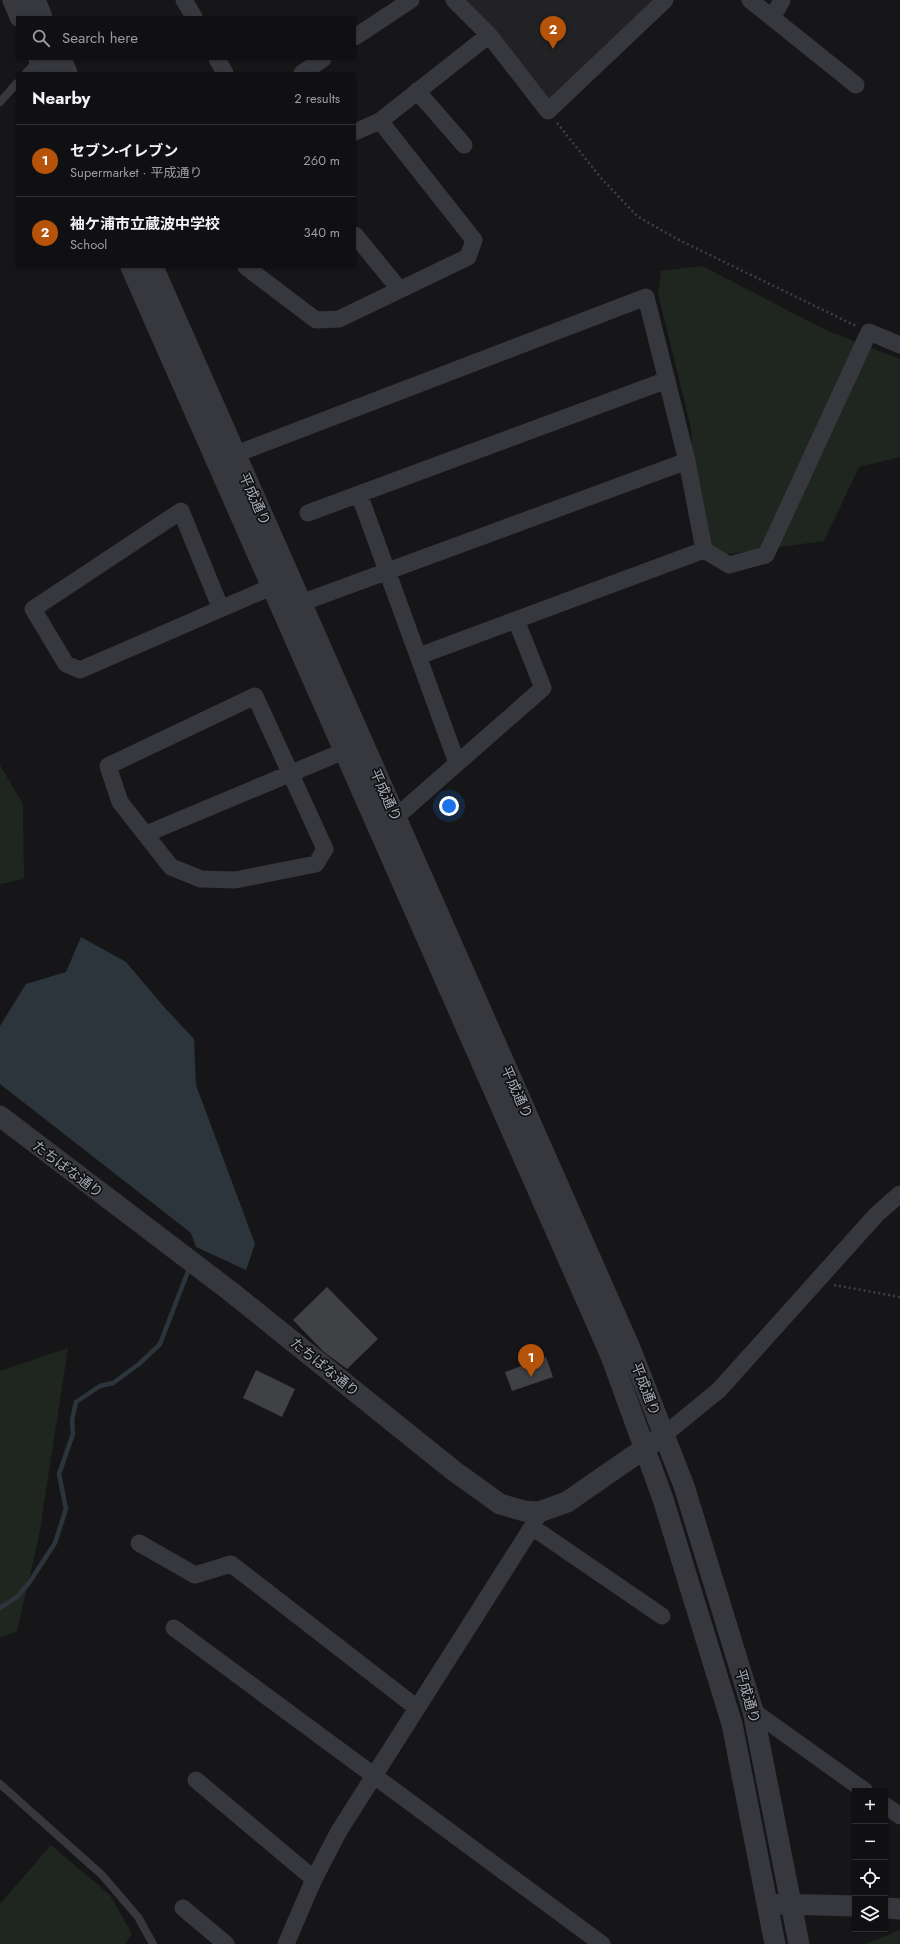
<!DOCTYPE html>
<meta charset="utf-8">
<style>
:root{--surface:#101012;--page:#1e1e20;--text:#f1f3f6;--muted:#9c9d9f;--line:#303032;--accent:#b45309}
body{margin:0;font-family:Jost,"Noto Sans JP",sans-serif;background:var(--page);color:var(--text)}
.controls{position:absolute;right:12px;bottom:12px;display:grid;overflow:hidden;border-radius:0px;box-shadow:0 1px 3px #0004}
.controls button{width:36px;height:36px;display:grid;place-items:center;padding:0;border:0;border-bottom:1px solid var(--line);background:var(--surface);color:var(--text);font:20px sans-serif}
.you{position:absolute;left:449px;top:806px;width:14px;height:14px;margin:-10px;border:3px solid #fff;border-radius:50%;background:#1a73e8;box-shadow:0 0 0 6px #1a73e833}
.badge{display:grid;place-items:center;width:26px;height:26px;border-radius:50%;background:var(--accent);color:#fff;font-size:13px;font-weight:700}
.pin{position:absolute;translate:-50% -33px;filter:drop-shadow(0 1px 2px #0008)}
.pin::after{content:'';position:absolute;top:21px;width:14px;height:12px;background:inherit;clip-path:polygon(0 0,100% 0,50% 100%)}
.list{margin:0;padding:0;list-style:none}
h2{display:flex;justify-content:space-between;align-items:center;height:52px;margin:0;padding:0 16px;font-size:17px}
h2 small{font-size:13px;font-weight:400;color:var(--muted)}
.list li{display:grid;grid-template-columns:26px 1fr auto;gap:12px;align-items:center;box-sizing:border-box;height:72px;padding:0 16px;border-top:1px solid var(--line)}
.list b{display:block;font-size:15px;white-space:nowrap}
.list p{margin:0;font-size:13px;white-space:nowrap;color:var(--muted)}
.list em{font-size:13px;font-style:normal;color:var(--muted)}
.icon{flex:none;width:22px;height:22px;fill:none;stroke:currentColor;stroke-width:2;stroke-linecap:round;stroke-linejoin:round}
.map{position:relative;flex:none;width:900px;height:1944px;overflow:hidden}
.search{position:absolute;background:var(--surface);box-shadow:0 1px 3px #0004;left:16px;top:16px;width:340px;height:44px;display:flex;align-items:center;gap:10px;box-sizing:border-box;padding:0 14px;border-radius:0px;color:var(--muted);font-size:15px}
.panel{position:absolute;background:var(--surface);box-shadow:0 1px 3px #0004;left:16px;top:72px;width:340px;height:196px;border-radius:0px}
.map>svg:first-child{display:block}
</style>
<div class="map">
<svg width="900" height="1944" viewBox="0 0 900 1944">
<rect width="100%" height="100%" fill="#161618"/>
<path fill="#222225" d="M 462,0 L 653,0 L 548,99 Z"/>
<path fill="#1e261f" d="M 702,266 L 828,331 L 900,359 L 900,457 L 859,467 L 824,541 L 715,556 L 693,493 L 691,428 L 658,294 L 661,271 Z
M 0,765 L 23,804 L 24,879 L 0,884 Z
M 68,1348 L 39,1536 L 17,1631 L 0,1638 L 0,1371 Z
M 51,1845 L 110,1895 L 132,1934 L 125,1944 L 0,1944 L 0,1904 Z
M 900,1930 L 900,1944 L 865,1944 Z"/>
<path fill="#2c353c" d="M 81,937 L 126,962 L 164,1007 L 194,1039 L 196,1085 L 255,1244 L 246,1270 L 196,1247 L 191,1233 L 0,1084 L 0,1026 L 26,984 L 66,972 Z"/>
<g fill="none" stroke-linecap="round" stroke-linejoin="round">
<path stroke="#2c353c" stroke-width="4.5" d="M 0,1608 L 17,1597 L 29,1583 L 55,1543 L 66,1509 L 59,1474 L 73,1434 L 72,1420 L 76,1402 L 100,1386 L 113,1383 L 139,1364 L 160,1344 L 190,1266"/>
</g>
<path fill="#404145" d="M 327,1287 L 378,1339 L 347,1369 L 324,1352 L 293,1320 Z
M 546,1357 L 553,1377 L 512,1391 L 505,1372 Z
M 256,1370 L 295,1389 L 282,1417 L 243,1398 Z"/>
<g fill="none" stroke-linecap="round" stroke-linejoin="round">
<path stroke="#3d3f44" stroke-width="2.5" stroke-dasharray="2 3" stroke-linecap="butt" d="M 557,123 L 601,178 L 637,216 L 677,239 L 856,326
M 834,1285 L 900,1297"/>
<path stroke="#37383d" stroke-width="8" d="M 26,73 L 38,60
M 0,102 L 17,83
M 0,1784 L 102,1875 L 138,1917 L 153,1944"/>
<path stroke="#37383d" stroke-width="17" d="M 184,0 L 194,17
M 454,0 L 489,35 L 548,111 L 665,0
M 750,0 L 856,85
M 772,18 L 782,0
M 355,37 L 411,0
M 217,59 L 225,73
M 302,73 L 323,59
M 417,91 L 464,145
M 355,132 L 380,121 L 489,35
M 355,235 L 400,290
M 246,267 L 316,320 L 339,319 L 468,257 L 474,240 L 380,121
M 236,454 L 646,297 L 687,461 L 704,550 L 419,656
M 359,494 L 457,763
M 308,513 L 667,380
M 704,550 L 729,565 L 766,555 L 869,332 L 900,345
M 301,603 L 687,461
M 221,609 L 181,511 L 33,609 L 66,664 L 80,670 L 271,587
M 255,696 L 325,849 L 316,864 L 235,880 L 201,879 L 171,867 L 120,802 L 108,766 Z
M 396,817 L 543,688 L 516,620
M 146,834 L 344,751
M 664,1435 L 719,1390 L 877,1214 L 900,1194
M 532,1527 L 662,1616
M 139,1543 L 195,1575 L 231,1564 L 417,1708
M 174,1628 L 602,1944
M 753,1711 L 865,1791
M 196,1780 L 314,1879
M 885,1805 L 900,1816
M 183,1908 L 226,1944
M 286,1944 L 314,1879 L 339,1831 L 532,1527 L 539,1512"/>
<path stroke="#37383d" stroke-width="21" d="M 13,0 L 20,17
M 35,0 L 42,17
M 39,59 L 45,73
M 61,59 L 67,73
M 131,267 L 611,1356 L 663,1499 L 732,1724 L 775,1944
M 153,267 L 630,1348 L 684,1486 L 753,1711 L 799,1944
M 0,1116 L 230,1291 L 454,1471 L 500,1504 L 524,1511 L 539,1512 L 567,1502 L 655,1441
M 779,1904 L 855,1906
M 885,1908 L 900,1909"/>
</g>
<g text-anchor="middle" stroke-width="3.5" stroke-linejoin="round" paint-order="stroke">
<g font-size="14" fill="#a8adb8" stroke="#111113">
<text transform="translate(255 499) rotate(66)" y="5">平成通り</text>
<text transform="translate(386 795) rotate(66)" y="5">平成通り</text>
<text transform="translate(517 1092) rotate(66)" y="5">平成通り</text>
<text transform="translate(68 1169) rotate(37)" y="5">たちばな通り</text>
<text transform="translate(325 1367) rotate(39)" y="5">たちばな通り</text>
<text transform="translate(646 1389) rotate(69)" y="5">平成通り</text>
<text transform="translate(748 1696) rotate(74)" y="5">平成通り</text>
</g>
</g>
</svg>
<div class="controls">
<button>+</button>
<button>−</button>
<button><svg class="icon" aria-label="locate" viewBox="0 0 24 24"><circle cx="12" cy="12" r="6"/><path d="M12 2v4M12 18v4M2 12h4M18 12h4"/></svg></button>
<button><svg class="icon" aria-label="layers" viewBox="0 0 24 24"><path d="M12 4l9 5-9 5-9-5zM3 14l9 5 9-5"/></svg></button>
</div>
<div class="you"></div>
<div class="pin badge" style="left:531px;top:1377px">1</div>
<div class="pin badge" style="left:553px;top:49px">2</div>
<div class="search"><svg class="icon" aria-label="search" viewBox="0 0 24 24"><circle cx="10" cy="10" r="6"/><path d="M15 15l6 6"/></svg>Search here</div>
<section class="panel">
<h2>Nearby<small>2 results</small></h2>
<ul class="list">
<li><span class="badge">1</span><div><b>セブン-イレブン</b><p>Supermarket · 平成通り</p></div><em>260 m</em></li>
<li><span class="badge">2</span><div><b>袖ケ浦市立蔵波中学校</b><p>School</p></div><em>340 m</em></li>
</ul>
</section>
</div>
